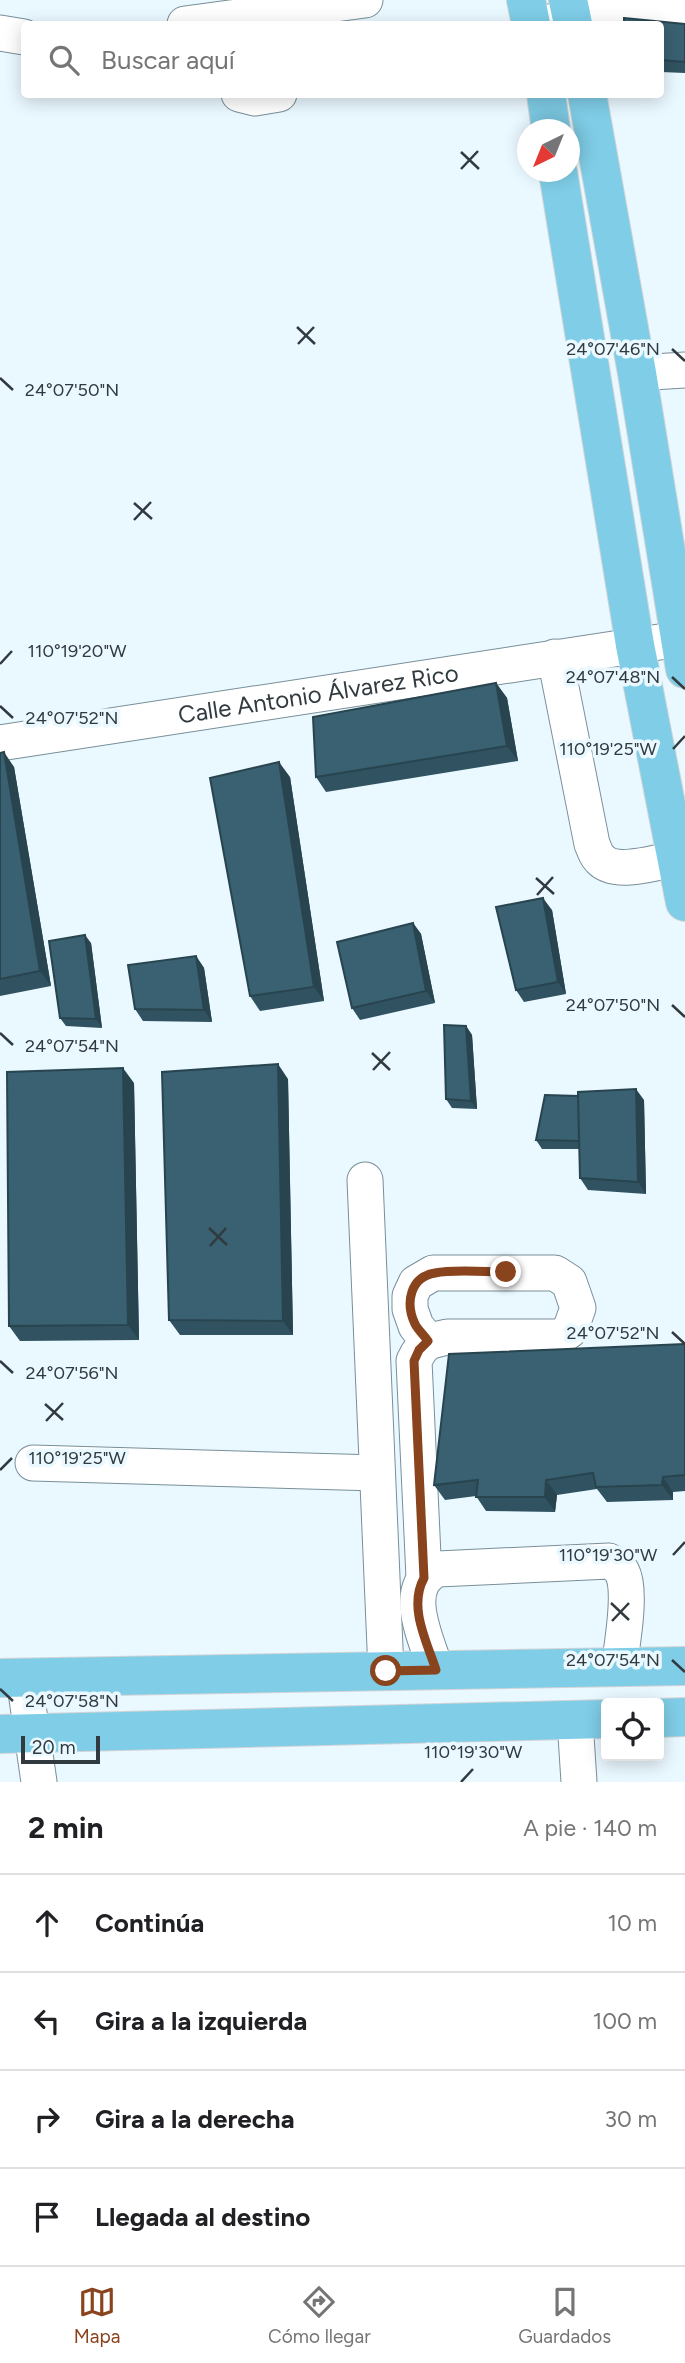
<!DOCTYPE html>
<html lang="es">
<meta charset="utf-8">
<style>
:root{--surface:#fff;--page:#f2f2f2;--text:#202124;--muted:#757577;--line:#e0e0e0;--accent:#89431d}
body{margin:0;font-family:Figtree,sans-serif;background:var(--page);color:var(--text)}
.controls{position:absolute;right:21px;bottom:21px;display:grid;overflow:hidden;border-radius:7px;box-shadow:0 4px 18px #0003}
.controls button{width:63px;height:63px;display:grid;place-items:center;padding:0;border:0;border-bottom:2px solid var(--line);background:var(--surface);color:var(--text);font:35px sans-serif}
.compass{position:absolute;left:517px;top:119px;width:63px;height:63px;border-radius:50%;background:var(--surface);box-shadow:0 4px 18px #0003;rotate:223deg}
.scale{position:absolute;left:21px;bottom:18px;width:79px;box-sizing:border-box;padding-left:7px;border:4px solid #313a3f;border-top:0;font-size:19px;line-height:24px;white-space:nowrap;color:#313a3f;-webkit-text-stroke:5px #eaf8ff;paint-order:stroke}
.stop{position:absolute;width:21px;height:21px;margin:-16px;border:5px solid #89431d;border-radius:50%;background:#fff}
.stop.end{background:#89431d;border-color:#fff;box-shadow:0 2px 7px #0008}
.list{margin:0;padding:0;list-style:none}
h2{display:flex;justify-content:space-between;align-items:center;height:91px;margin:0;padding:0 28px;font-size:30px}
h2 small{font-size:23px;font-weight:400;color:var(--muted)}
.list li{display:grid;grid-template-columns:46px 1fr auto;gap:21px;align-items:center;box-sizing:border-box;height:98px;padding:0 28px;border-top:2px solid var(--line)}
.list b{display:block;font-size:26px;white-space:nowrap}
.list em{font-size:23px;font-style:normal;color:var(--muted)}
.icon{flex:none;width:38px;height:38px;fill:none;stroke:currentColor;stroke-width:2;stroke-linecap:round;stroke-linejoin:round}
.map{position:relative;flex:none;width:685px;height:1782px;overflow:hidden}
.search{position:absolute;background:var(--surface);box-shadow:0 4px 18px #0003;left:21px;right:21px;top:21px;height:77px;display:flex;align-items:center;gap:18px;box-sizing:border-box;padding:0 24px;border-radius:7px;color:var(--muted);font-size:26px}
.sheet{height:483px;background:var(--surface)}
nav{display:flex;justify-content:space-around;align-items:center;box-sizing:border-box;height:98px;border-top:2px solid var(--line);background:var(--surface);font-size:19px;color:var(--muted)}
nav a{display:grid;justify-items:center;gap:4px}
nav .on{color:var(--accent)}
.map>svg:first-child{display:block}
</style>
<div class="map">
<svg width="685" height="1782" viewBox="0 0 685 1782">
<rect width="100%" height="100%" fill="#eaf8ff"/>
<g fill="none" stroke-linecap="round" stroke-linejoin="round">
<defs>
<g id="minor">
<path d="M 185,24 L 365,0"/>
<path d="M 545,24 L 571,15 L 602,8 L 685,15"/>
<path d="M 0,33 L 24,37"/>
<path d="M 239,94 L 255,98 L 279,94"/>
<path d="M 637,373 L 685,370"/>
<path d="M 555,657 L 592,844 C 594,848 596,856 600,859 C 615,876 658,862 678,858"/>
<path id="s1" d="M 0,743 L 679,639"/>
<path d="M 365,1180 L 386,1671"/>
<path d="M 33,1463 L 377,1473"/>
<path d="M 424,1578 L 414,1361 C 423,1342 428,1341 447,1337 L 560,1337 L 570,1330 L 578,1308 L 569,1282 L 555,1273 L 433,1273 L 416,1283 L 410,1296 L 410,1309 L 416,1326 L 428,1341"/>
<path d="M 436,1670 C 427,1641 399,1586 438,1569 L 609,1561 C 614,1564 619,1566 622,1572 C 632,1591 622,1645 619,1667"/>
<path d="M 24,1678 L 39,1782"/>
<path d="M 575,1720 L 579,1782"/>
</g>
<path id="major" d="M 526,0 L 531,24
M 568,0 L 573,24
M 546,94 L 551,130
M 587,94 L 637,373 L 685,669
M 558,172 L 635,645 L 685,902
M 0,1678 L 685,1666
M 659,1718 L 685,1717
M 0,1734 L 606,1719"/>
</defs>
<use href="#minor" stroke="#788f99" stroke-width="37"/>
<use href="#major" stroke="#d2d4d5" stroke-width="40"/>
<use href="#minor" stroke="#fff" stroke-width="35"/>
<use href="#major" stroke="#7fcde7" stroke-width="38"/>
</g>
<path fill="#315361" d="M 661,24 L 685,24 L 685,73 L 661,72 Z
M 496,683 L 507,698 L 518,761 L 326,792 L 316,777 Z
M 0,753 L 14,767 L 51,986 L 0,996 Z
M 290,777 L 324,1001 L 260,1011 L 250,996 Z
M 552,910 L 566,994 L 524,1002 L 516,990 Z
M 413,923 L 421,934 L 435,1003 L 360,1020 L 352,1008 Z
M 91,943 L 102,1028 L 66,1026 L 60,1018 Z
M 196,956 L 204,968 L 212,1022 L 143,1021 L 135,1009 Z
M 466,1026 L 472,1035 L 477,1109 L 452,1108 L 446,1099 Z
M 288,1079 L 293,1335 L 180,1335 L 169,1320 Z
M 134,1083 L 139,1340 L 20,1341 L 9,1326 Z
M 644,1100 L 646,1194 L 588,1190 L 580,1178 L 579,1149 L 542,1149 L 536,1140 Z
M 685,1344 L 685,1491 L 673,1492 L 673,1500 L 607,1502 L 597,1489 L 557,1495 L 555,1512 L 486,1511 L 476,1496 L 445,1500 L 434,1485 Z"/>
<path fill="#28444f" d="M 496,683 L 507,698 L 518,761 L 507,746 Z
M 4,752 L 14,767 L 51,986 L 40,971 Z
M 279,762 L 290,777 L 324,1001 L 314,987 Z
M 543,898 L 552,910 L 566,994 L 558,982 Z
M 413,923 L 421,934 L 435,1003 L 426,991 Z
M 85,935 L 91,943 L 102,1028 L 96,1019 Z
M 196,956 L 204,968 L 212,1022 L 204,1010 Z
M 466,1026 L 472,1035 L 477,1109 L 471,1101 Z
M 278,1064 L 288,1079 L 293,1335 L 283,1321 Z
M 123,1068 L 134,1083 L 139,1340 L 128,1325 Z
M 636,1089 L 644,1100 L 646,1194 L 638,1182 Z
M 663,1477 L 673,1492 L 673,1500 L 662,1485 Z
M 546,1480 L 557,1495 L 555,1512 L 545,1497 Z"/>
<path fill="#396171" stroke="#28444f" stroke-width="2" d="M 624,18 L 685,24 L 685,62 L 661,60 L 661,24 L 624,24 Z
M 496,683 L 507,746 L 316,777 L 313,717 Z
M 4,752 L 40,971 L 0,979 L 0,753 Z
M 279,762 L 314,987 L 250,996 L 210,778 Z
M 543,898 L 558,982 L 516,990 L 496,907 Z
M 413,923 L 426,991 L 352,1008 L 337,942 Z
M 85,935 L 96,1019 L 60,1018 L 49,941 Z
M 196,956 L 204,1010 L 135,1009 L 128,965 Z
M 444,1025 L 466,1026 L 471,1101 L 446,1099 Z
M 278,1064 L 283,1321 L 169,1320 L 162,1072 Z
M 123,1068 L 128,1325 L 9,1326 L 7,1072 Z
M 636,1089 L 638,1182 L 580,1178 L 578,1092 Z
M 545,1095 L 578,1096 L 579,1141 L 536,1140 Z
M 685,1344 L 685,1475 L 663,1477 L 662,1485 L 596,1487 L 593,1473 L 546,1480 L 545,1497 L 476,1497 L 478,1480 L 434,1485 L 449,1354 Z"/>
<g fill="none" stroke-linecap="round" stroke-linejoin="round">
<path stroke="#89431d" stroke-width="9" d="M 386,1671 L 436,1670 C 427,1642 408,1607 424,1578 L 414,1361 L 419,1350 L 428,1341 C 424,1335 418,1330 415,1324 C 405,1303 410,1277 435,1273 C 454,1269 485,1272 506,1272"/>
</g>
<path fill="none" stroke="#313a3f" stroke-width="2.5" d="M 461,152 L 479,169M 461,169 L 478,151M 297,327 L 315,344M 298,344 L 314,327M 672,349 L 685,361M 0,378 L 13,390M 134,503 L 152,519M 134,520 L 151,502M 0,664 L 12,651M 672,677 L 685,689M 0,706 L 13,718M 673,749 L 685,736M 536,878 L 554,894M 537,895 L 553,877M 672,1005 L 685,1017M 0,1033 L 13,1045M 372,1053 L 390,1070M 373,1070 L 390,1052M 209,1228 L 227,1245M 210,1246 L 226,1228M 672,1332 L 685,1344M 0,1361 L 13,1373M 45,1404 L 63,1420M 46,1421 L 63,1403M 0,1470 L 12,1458M 673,1555 L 685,1542M 611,1603 L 629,1620M 612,1621 L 629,1603M 672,1660 L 685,1672M 0,1689 L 13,1701M 461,1782 L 473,1769"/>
<g text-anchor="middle" stroke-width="7" stroke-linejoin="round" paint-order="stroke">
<g font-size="24" fill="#313a3f" stroke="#eaf8ff">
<text dy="8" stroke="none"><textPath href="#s1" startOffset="322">Calle Antonio Álvarez Rico</textPath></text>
</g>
</g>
<g font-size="18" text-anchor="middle" fill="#313a3f" stroke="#eaf8ff" stroke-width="7" stroke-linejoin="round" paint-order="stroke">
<text x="613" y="355">24°07'46"N</text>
<text x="72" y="396">24°07'50"N</text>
<text x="77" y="657">110°19'20"W</text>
<text x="613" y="683">24°07'48"N</text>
<text x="72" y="724">24°07'52"N</text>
<text x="608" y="755">110°19'25"W</text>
<text x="613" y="1011">24°07'50"N</text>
<text x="72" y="1052">24°07'54"N</text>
<text x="613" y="1339">24°07'52"N</text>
<text x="72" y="1379">24°07'56"N</text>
<text x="77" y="1464">110°19'25"W</text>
<text x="608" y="1561">110°19'30"W</text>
<text x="613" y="1666">24°07'54"N</text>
<text x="72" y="1707">24°07'58"N</text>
<text x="473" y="1758">110°19'30"W</text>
</g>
</svg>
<div class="controls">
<button><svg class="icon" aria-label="locate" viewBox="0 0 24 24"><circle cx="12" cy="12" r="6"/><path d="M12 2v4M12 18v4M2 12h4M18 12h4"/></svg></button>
</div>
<svg class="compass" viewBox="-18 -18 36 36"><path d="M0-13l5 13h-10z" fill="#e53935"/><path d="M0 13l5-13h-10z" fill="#757577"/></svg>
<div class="scale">20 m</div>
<div class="stop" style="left:386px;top:1671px"></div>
<div class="stop end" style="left:506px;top:1272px"></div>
<div class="search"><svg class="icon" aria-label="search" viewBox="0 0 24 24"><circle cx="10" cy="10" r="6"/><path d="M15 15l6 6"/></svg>Buscar aquí</div>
</div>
<section class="sheet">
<h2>2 min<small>A pie · 140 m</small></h2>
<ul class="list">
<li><svg class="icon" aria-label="ahead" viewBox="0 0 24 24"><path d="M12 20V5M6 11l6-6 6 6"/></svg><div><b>Continúa</b></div><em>10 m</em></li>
<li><svg class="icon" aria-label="left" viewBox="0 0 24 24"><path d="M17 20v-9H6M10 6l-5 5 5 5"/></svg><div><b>Gira a la izquierda</b></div><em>100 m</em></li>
<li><svg class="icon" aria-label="right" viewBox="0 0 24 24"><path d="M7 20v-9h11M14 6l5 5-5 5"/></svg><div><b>Gira a la derecha</b></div><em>30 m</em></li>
<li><svg class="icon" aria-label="arrive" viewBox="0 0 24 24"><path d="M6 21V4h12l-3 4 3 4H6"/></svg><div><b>Llegada al destino</b></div></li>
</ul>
</section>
<nav>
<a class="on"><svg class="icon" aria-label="map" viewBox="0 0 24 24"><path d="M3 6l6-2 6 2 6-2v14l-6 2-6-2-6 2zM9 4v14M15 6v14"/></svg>Mapa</a>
<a><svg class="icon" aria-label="directions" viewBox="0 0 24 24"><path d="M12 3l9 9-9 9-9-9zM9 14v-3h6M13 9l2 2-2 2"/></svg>Cómo llegar</a>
<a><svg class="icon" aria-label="saved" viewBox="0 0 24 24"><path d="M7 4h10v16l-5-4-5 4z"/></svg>Guardados</a>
</nav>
